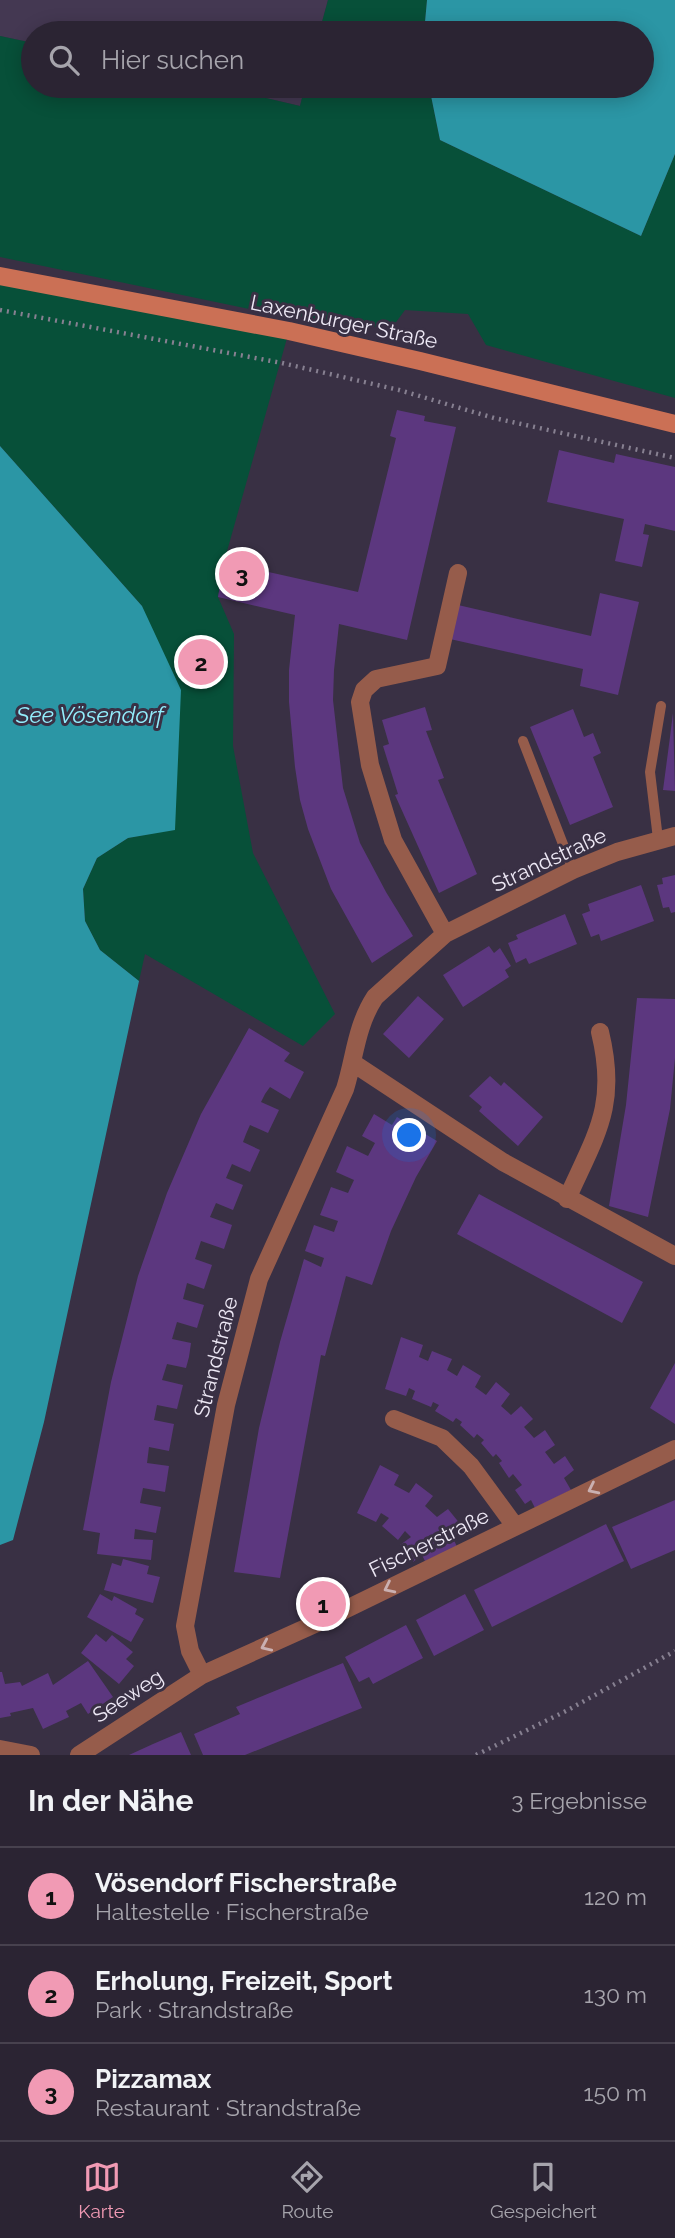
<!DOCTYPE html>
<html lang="de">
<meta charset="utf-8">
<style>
:root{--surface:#2b2433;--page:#332c3b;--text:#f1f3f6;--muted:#a6a4ac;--line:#47414e;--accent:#f19ab4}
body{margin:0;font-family:Raleway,sans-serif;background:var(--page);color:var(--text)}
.you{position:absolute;left:410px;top:1136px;width:24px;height:24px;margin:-18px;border:5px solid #fff;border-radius:50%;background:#1a73e8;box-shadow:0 0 0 10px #1a73e833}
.badge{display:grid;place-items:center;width:46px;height:46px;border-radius:50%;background:var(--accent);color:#111;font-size:23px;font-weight:700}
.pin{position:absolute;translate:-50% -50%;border:4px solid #fff;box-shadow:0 2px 7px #0006}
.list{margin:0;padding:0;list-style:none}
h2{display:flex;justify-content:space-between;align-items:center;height:91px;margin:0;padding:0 28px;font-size:30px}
h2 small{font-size:23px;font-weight:400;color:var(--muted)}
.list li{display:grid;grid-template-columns:46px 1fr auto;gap:21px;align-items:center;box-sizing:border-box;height:98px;padding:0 28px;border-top:2px solid var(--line)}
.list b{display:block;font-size:26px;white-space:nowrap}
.list p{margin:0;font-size:23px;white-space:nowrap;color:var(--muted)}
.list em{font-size:23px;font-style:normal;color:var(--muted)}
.icon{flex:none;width:38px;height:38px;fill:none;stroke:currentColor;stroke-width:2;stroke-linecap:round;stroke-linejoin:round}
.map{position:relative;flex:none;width:675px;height:1755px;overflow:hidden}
.search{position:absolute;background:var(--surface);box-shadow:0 4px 18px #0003;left:21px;right:21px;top:21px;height:77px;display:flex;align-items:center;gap:18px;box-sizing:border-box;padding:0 24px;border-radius:38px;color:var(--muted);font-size:26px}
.sheet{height:385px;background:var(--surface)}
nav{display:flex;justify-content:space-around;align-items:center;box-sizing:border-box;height:98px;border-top:2px solid var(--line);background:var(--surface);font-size:19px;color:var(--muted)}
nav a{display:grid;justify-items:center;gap:4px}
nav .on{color:var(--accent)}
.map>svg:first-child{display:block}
</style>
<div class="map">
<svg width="675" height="1755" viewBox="0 0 675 1755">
<rect width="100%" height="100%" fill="#393044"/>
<path fill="#443852" d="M 0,0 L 328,0 L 319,33 L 33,33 L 33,43 L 0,36 Z
M 215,86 L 305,86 L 300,106 Z"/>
<path fill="#075039" d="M 328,0 L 427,0 L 424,33 L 319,33 Z
M 0,36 L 33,43 L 33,86 L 215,86 L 300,106 L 305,86 L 429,86 L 440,140 L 641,236 L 675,154 L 675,398 L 486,345 L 468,314 L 405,310 L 391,329 L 375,327 L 254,310 L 0,257 Z
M 0,284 L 289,331 L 224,562 L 218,597 L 234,634 L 233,746 L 253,853 L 335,1014 L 303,1046 L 145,954 L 139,981 L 100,950 L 85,921 L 83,889 L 97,858 L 128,838 L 175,829 L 142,606 L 0,446 Z"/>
<path fill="#2b96a5" d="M 427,0 L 675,0 L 675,154 L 641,236 L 440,140 L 429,86 L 642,86 L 642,33 L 424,33 Z
M 0,446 L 142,606 L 181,690 L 175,830 L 128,838 L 97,858 L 83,889 L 85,921 L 100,950 L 139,981 L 44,1422 L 13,1540 L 0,1545 Z"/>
<path fill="#5c377f" d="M 397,410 L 425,416 L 424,421 L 456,427 L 407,640 L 339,624 L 334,670 L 333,700 L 343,788 L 360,843 L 386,892 L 413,936 L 372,963 L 331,889 L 308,829 L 300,800 L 295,767 L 289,702 L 289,670 L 295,615 L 218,597 L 224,562 L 358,592 L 396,438 L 390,436 Z
M 559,450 L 614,463 L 616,454 L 675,467 L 675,531 L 645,524 L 643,534 L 649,535 L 642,567 L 615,561 L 624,519 L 547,502 Z
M 600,593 L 639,602 L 618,695 L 580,686 L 583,669 L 450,639 L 458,605 L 591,636 Z
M 425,707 L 432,730 L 426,731 L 444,778 L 438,780 L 477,874 L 439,893 L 395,795 L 398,794 L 383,746 L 389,744 L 382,720 Z
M 573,709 L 584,737 L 593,733 L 601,753 L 593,757 L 613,807 L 570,825 L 530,727 Z
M 673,713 L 675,791 L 663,790 L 670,737 Z
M 675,875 L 675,912 L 671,913 L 669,907 L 663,908 L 657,885 L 663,884 L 662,878 Z
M 641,885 L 654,921 L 601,941 L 599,934 L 591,937 L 582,914 L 590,911 L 588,904 Z
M 565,914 L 577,944 L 529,964 L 526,958 L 516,963 L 508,943 L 518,939 L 516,935 Z
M 489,946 L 494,953 L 500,948 L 511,966 L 505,970 L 509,977 L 463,1007 L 443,975 Z
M 418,996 L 444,1019 L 409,1058 L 383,1034 Z
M 637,998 L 675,999 L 675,1058 L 670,1109 L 648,1217 L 609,1206 L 626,1105 Z
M 249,1028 L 290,1053 L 284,1061 L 304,1072 L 290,1099 L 270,1087 L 265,1094 L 261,1102 L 279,1110 L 268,1133 L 250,1125 L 246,1134 L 243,1142 L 260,1150 L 250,1172 L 232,1164 L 226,1178 L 243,1185 L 233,1210 L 216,1203 L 210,1217 L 232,1225 L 224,1249 L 201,1241 L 195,1259 L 212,1265 L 204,1289 L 187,1283 L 183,1299 L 204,1305 L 197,1328 L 177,1322 L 172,1339 L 191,1343 L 189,1357 L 186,1368 L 167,1364 L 162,1380 L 183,1385 L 177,1409 L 157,1405 L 154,1420 L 174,1424 L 169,1451 L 149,1447 L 147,1463 L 169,1466 L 165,1492 L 143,1488 L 140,1503 L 161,1507 L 158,1522 L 156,1533 L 135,1529 L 134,1539 L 153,1540 L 151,1560 L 97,1554 L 100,1533 L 83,1530 L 111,1382 L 138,1276 L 167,1193 L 201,1114 Z
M 490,1076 L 501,1086 L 504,1082 L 543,1117 L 518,1146 L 479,1111 L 482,1107 L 469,1096 Z
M 374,1114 L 392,1125 L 397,1117 L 437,1141 L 416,1177 L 391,1231 L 372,1285 L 346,1276 L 325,1356 L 321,1355 L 280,1578 L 234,1572 L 259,1428 L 280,1342 L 304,1259 L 321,1267 L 324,1258 L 305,1251 L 314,1225 L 334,1232 L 338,1221 L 320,1215 L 331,1187 L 348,1193 L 354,1180 L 336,1172 L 347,1146 L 368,1156 L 375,1143 L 362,1136 Z
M 479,1194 L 643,1282 L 622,1323 L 457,1234 Z
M 401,1337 L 423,1345 L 419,1357 L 428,1361 L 432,1351 L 452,1359 L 447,1370 L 457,1376 L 463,1365 L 481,1376 L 475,1387 L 486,1395 L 496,1382 L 510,1394 L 501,1406 L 511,1415 L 521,1406 L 533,1419 L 524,1427 L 534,1438 L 545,1430 L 555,1445 L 545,1452 L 554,1464 L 565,1456 L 574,1470 L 564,1478 L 571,1490 L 535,1508 L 531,1500 L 525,1504 L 515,1490 L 522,1485 L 513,1474 L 509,1478 L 499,1463 L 502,1461 L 496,1454 L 493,1457 L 481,1443 L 484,1440 L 477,1434 L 474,1438 L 460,1425 L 462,1422 L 456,1418 L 453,1422 L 435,1411 L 439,1405 L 433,1402 L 431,1407 L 412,1399 L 415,1391 L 409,1388 L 406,1396 L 385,1389 Z
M 675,1363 L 675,1424 L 650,1408 Z
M 380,1465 L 399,1475 L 394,1485 L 409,1493 L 416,1483 L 433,1496 L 425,1506 L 437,1517 L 448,1509 L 461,1525 L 451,1533 L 457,1547 L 425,1561 L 422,1555 L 413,1562 L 400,1545 L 411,1537 L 405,1531 L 398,1540 L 382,1526 L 389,1518 L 381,1513 L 376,1522 L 357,1513 Z
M 675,1500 L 675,1550 L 631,1569 L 612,1527 Z
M 606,1524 L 624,1561 L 492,1627 L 474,1590 Z
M 123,1559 L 149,1566 L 147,1574 L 160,1577 L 153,1603 L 104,1590 L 112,1563 L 121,1566 Z
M 100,1594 L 112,1601 L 114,1596 L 137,1609 L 135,1614 L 144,1619 L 131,1642 L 87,1617 Z
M 465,1594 L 484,1630 L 434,1656 L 416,1620 Z
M 406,1625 L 423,1658 L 373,1684 L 369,1677 L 359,1682 L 345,1657 Z
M 96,1634 L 106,1642 L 112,1635 L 133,1652 L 126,1659 L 134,1666 L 119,1684 L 81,1653 Z
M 88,1661 L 113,1697 L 88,1714 L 81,1703 L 66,1711 L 69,1717 L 43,1729 L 33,1708 L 10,1713 L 11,1716 L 0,1718 L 0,1672 L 2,1672 L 5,1684 L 20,1682 L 22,1686 L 48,1673 L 53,1685 Z
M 343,1663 L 362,1708 L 245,1755 L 203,1755 L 194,1734 L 240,1714 L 236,1707 Z
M 181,1732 L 191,1755 L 129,1755 L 153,1744 Z"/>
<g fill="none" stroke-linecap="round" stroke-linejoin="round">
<path stroke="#878091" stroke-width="4.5" stroke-dasharray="2 5" stroke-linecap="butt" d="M 0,310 L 282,363 L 399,390 L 494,418 L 675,458
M 476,1755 L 566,1711 L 675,1651"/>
<path stroke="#965c4b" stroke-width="10" d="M 523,741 L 573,870
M 658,839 L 650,772 L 661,706"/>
<path stroke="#965c4b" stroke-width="18" d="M 445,934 L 393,840 L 370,765 L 360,702 L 364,690 L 376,679 L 437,666 L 458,573
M 353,1063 L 503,1162 L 675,1256
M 567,1199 C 596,1134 618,1106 600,1032
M 394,1419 L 442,1438 L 471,1466 L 515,1526
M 202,1675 L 190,1651 L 185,1626 L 226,1405 L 259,1279 L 345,1089 C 355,1057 356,1026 375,997 L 445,934 L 573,870 L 617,852 L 675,836
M 0,1749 L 31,1755
M 79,1755 L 202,1675 L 328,1618 L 675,1449"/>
<path stroke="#cb7055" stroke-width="18" d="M 0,276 L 289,331 L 420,361 L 675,424"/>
</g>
<defs><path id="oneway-chevron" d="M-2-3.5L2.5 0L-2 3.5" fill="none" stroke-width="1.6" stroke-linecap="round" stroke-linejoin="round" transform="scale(1.75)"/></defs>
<g stroke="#cab0b1">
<use href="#oneway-chevron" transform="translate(593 1489) rotate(154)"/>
<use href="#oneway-chevron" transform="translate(389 1588) rotate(154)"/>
<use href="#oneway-chevron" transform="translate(266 1646) rotate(156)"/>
</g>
<g text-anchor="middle" stroke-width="6" stroke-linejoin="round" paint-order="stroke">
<g font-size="21" fill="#ede8f5" stroke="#393044">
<text transform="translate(344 322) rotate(12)" y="7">Laxenburger Straße</text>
<text transform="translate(549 860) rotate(-25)" y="7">Strandstraße</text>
<text transform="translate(216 1357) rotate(-76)" y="7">Strandstraße</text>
<text transform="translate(429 1543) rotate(-26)" y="7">Fischerstraße</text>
<text transform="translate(128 1696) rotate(-33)" y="7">Seeweg</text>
</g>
<g font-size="23" font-style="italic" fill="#93eefd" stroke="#393044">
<text x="90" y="723">See Vösendorf</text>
</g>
</g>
</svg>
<div class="you"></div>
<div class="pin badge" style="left:323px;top:1604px">1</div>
<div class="pin badge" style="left:201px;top:662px">2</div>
<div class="pin badge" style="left:242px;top:574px">3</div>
<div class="search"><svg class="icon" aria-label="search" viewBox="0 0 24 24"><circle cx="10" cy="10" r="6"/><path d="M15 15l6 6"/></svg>Hier suchen</div>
</div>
<section class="sheet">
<h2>In der Nähe<small>3 Ergebnisse</small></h2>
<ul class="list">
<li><span class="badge">1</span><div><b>Vösendorf Fischerstraße</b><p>Haltestelle · Fischerstraße</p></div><em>120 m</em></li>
<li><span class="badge">2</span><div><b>Erholung, Freizeit, Sport</b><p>Park · Strandstraße</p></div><em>130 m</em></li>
<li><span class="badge">3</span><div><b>Pizzamax</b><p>Restaurant · Strandstraße</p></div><em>150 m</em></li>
</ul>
</section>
<nav>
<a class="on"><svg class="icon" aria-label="map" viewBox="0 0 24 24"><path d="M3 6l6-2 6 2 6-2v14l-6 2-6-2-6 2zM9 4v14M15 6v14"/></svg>Karte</a>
<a><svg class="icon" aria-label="directions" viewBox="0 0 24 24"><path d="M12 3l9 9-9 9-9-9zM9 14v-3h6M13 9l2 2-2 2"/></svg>Route</a>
<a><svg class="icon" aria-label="saved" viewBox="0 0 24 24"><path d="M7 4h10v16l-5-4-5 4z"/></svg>Gespeichert</a>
</nav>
